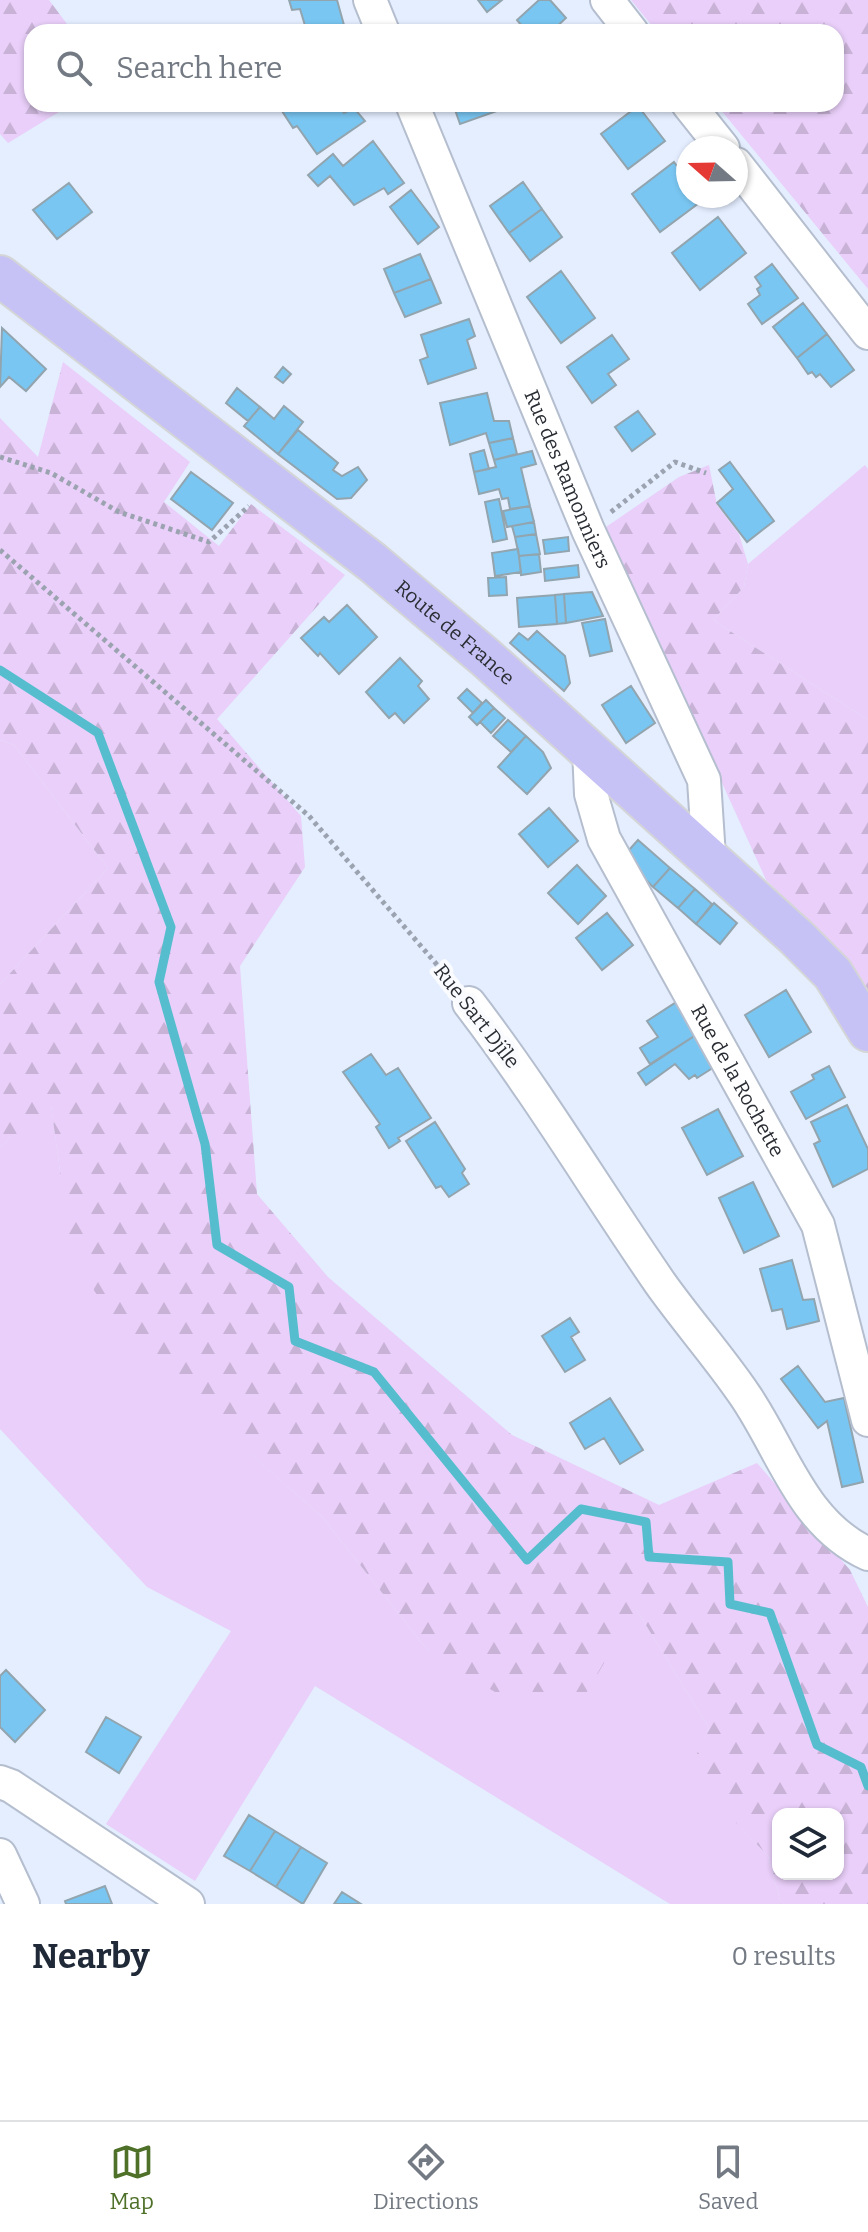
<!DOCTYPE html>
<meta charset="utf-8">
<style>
:root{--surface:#fff;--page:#f6f6f7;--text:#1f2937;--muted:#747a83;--line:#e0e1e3;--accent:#4e7028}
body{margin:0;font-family:Bitter,serif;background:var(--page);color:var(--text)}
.controls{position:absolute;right:24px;bottom:24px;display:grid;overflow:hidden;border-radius:16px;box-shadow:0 2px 6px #0004}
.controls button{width:72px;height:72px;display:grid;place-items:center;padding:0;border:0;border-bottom:2px solid var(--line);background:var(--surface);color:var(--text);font:40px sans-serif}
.compass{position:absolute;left:676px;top:136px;width:72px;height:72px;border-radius:50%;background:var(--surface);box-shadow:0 2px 6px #0004;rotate:290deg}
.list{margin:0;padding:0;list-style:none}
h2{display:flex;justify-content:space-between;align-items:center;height:104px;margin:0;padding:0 32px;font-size:34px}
h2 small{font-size:26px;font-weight:400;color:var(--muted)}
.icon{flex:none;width:44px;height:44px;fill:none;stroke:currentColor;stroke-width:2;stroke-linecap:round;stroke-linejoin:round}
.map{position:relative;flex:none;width:868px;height:1904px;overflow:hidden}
.search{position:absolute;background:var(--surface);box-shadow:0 2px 6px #0004;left:24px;right:24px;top:24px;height:88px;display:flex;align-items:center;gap:20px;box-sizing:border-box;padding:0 28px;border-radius:24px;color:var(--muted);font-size:30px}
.sheet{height:216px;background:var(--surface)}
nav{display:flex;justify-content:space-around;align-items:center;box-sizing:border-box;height:112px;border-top:2px solid var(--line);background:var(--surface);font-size:22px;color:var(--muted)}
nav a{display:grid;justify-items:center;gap:4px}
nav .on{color:var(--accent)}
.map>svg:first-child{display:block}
</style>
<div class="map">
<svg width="868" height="1904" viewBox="0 0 868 1904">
<defs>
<pattern id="forest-firs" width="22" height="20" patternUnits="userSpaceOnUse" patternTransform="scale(2)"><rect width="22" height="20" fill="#e9cff9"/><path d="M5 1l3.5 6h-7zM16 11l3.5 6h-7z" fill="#c8b2d6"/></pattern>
</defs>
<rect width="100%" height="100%" fill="#e4eeff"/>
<path fill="#e9cff9" d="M 865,465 L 868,469 L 868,720 L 713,620 L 744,587 L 748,564 Z
M 0,740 L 14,745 L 108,868 L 0,984 Z
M 51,1105 L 60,1171 L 128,1345 L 322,1517 L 429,1652 L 636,1609 L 709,1728 L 689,1773 L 768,1856 L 781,1904 L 670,1904 L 315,1686 L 195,1881 L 106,1824 L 231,1631 L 147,1587 L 0,1429 L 0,1147 Z"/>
<path fill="url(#forest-firs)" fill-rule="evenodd" d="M 0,0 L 49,0 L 73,32 L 32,32 L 32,104 L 72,104 L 8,143 L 0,134 Z
M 631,0 L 868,0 L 868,289 L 716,104 L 836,104 L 836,32 L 657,32 Z
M 63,362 L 190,462 L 164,502 L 219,546 L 251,504 L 345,575 L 217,719 L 301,816 L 305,867 L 240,966 L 257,1194 L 328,1277 L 512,1435 L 659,1505 L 757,1463 L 850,1570 L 868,1607 L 868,1904 L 781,1904 L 768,1856 L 688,1773 L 709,1728 L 636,1609 L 587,1692 L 495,1692 L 429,1652 L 322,1517 L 127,1345 L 65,1242 L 60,1171 L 51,1106 L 0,1147 L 0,984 L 108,868 L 14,745 L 0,740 L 0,418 L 38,457 ZM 778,1814 L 838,1814 L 838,1874 L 778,1874 Z
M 709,465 L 717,505 L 739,534 L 748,564 L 744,587 L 713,620 L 868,720 L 868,995 L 828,940 L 766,880 L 606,527 L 679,477 Z"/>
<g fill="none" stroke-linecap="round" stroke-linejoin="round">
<path stroke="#55bdcd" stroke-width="9" d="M 0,670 L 98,733 L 171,927 L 159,982 L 205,1144 L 217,1245 L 289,1287 L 295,1341 L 374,1372 L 527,1560 L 581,1509 L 646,1522 L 649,1557 L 728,1562 L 730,1604 L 770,1613 L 817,1745 L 861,1767 L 868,1786"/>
</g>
<path fill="#79c6f2" stroke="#92a4ae" stroke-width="2" d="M 289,0 L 337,0 L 344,25 L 320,32 L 307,32 L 300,9 L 292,10 Z
M 478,0 L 502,0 L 487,12 Z
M 539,0 L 550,0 L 566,18 L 551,32 L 527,32 L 517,20 Z
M 293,104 L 338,104 L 344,113 L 354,108 L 365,121 L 317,154 L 297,126 L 293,128 L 282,111 Z
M 453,104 L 494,104 L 497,111 L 460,124 Z
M 638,106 L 665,141 L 628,169 L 601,134 Z
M 373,141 L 404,183 L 388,194 L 384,188 L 354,205 L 330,176 L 318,186 L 308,175 L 333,154 L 343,166 Z
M 674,162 L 688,181 L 688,196 L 700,196 L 703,200 L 660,232 L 632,194 Z
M 523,182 L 542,209 L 509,233 L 490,206 Z
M 69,183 L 92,212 L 57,239 L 33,210 Z
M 411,190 L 439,227 L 418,244 L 390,207 Z
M 542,209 L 562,237 L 530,261 L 509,233 Z
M 718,217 L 746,253 L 700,290 L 672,253 Z
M 420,254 L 431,279 L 394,293 L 384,269 Z
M 772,264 L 798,298 L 762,324 L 748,304 L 760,295 L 757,289 L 761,286 L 755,277 Z
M 561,271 L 595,318 L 561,343 L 527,297 Z
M 431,279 L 441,303 L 405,317 L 394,293 Z
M 803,303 L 827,334 L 797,358 L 773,327 Z
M 469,319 L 475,336 L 467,340 L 476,368 L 428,384 L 420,360 L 428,357 L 421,335 Z
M 2,328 L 46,369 L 26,391 L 9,377 L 0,387 Z
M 827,334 L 854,370 L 831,387 L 820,374 L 816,377 L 812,372 L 808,374 L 797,358 Z
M 612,335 L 629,359 L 608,374 L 616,385 L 592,403 L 567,367 Z
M 283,367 L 291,374 L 283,383 L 275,377 Z
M 237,388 L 260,407 L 248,421 L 226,403 Z
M 487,393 L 494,421 L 509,421 L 513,438 L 489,443 L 486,433 L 450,445 L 440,403 Z
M 284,406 L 303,422 L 278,454 L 244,426 L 260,407 L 274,419 Z
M 638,411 L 655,434 L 632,451 L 615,427 Z
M 298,430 L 338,463 L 333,470 L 342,476 L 358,467 L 367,480 L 351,498 L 337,499 L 278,454 Z
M 513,438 L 517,454 L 494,460 L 489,443 Z
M 484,450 L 489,469 L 474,472 L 470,454 Z
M 532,451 L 536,464 L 521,468 L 530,506 L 510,509 L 508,498 L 502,499 L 499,489 L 479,494 L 474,472 L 496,467 L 494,460 Z
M 730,462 L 774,521 L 747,542 L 717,503 L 733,489 L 719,470 Z
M 191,472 L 233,503 L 212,530 L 171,499 Z
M 499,499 L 507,539 L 493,542 L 485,502 Z
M 530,506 L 534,522 L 507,527 L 503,511 Z
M 534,522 L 536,534 L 515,537 L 512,526 Z
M 536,534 L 540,554 L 519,556 L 515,537 Z
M 568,537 L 569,551 L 545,554 L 543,540 Z
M 518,549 L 521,572 L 495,576 L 492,553 Z
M 539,554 L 541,572 L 521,575 L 519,556 Z
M 578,565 L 579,577 L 545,581 L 544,569 Z
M 506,577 L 507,595 L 489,596 L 488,578 Z
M 592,592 L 603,616 L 566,623 L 564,594 Z
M 564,594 L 566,623 L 557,624 L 555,595 Z
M 555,595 L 557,624 L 519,627 L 517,598 Z
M 347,605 L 377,637 L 339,674 L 320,653 L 318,656 L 301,638 L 324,617 L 329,622 Z
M 605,619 L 612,651 L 590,656 L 582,623 Z
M 537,631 L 565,656 L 570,683 L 564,691 L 510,643 L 519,633 L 528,640 Z
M 400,658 L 422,681 L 418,686 L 429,699 L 404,723 L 395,713 L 389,718 L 366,692 Z
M 631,686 L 655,723 L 626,743 L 602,705 Z
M 467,689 L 482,703 L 473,713 L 458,698 Z
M 486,700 L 494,708 L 477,725 L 469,717 Z
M 494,708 L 505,718 L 491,733 L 480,722 Z
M 508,720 L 526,736 L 511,752 L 493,736 Z
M 526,736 L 543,752 L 551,768 L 527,794 L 498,767 Z
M 549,808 L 578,841 L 548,867 L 519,834 Z
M 638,840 L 670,868 L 653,887 L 637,871 L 629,850 Z
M 577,865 L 606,896 L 578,924 L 548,893 Z
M 670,868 L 695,889 L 678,908 L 653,887 Z
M 695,889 L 712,904 L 696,924 L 678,908 Z
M 714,903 L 737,923 L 720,944 L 696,924 Z
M 607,913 L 633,945 L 602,970 L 576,938 Z
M 786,990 L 811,1032 L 769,1057 L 745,1015 Z
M 678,1001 L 699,1033 L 650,1064 L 640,1048 L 658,1037 L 647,1021 Z
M 699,1033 L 719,1064 L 697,1078 L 695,1075 L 689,1079 L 675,1064 L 646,1085 L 638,1073 Z
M 371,1054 L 386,1075 L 398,1068 L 431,1118 L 398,1138 L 400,1141 L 389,1148 L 376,1127 L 380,1124 L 343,1072 Z
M 829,1066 L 845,1097 L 806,1119 L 791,1092 L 814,1079 L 812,1075 Z
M 847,1105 L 868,1149 L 868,1169 L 833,1187 L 814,1144 L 820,1141 L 811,1122 Z
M 718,1109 L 743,1156 L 707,1175 L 682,1128 Z
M 435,1122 L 465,1169 L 462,1173 L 469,1184 L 449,1197 L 441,1186 L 436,1188 L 406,1141 Z
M 753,1182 L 779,1236 L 744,1253 L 719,1198 Z
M 792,1260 L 803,1300 L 814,1299 L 819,1321 L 787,1329 L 782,1309 L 772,1311 L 760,1269 Z
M 570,1318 L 579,1332 L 571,1337 L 585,1360 L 565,1372 L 542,1336 Z
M 798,1366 L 825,1402 L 844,1398 L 863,1482 L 842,1487 L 827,1421 L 818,1428 L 781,1379 Z
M 610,1398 L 643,1450 L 620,1464 L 604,1438 L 585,1449 L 570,1423 Z
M 6,1670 L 45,1710 L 15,1742 L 0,1727 L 0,1676 Z
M 106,1717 L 141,1737 L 119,1773 L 86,1752 Z
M 249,1815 L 275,1831 L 250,1871 L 224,1856 Z
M 275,1831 L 301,1847 L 276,1887 L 250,1871 Z
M 301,1847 L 327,1863 L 303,1904 L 276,1887 Z
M 105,1886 L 112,1904 L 66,1904 L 65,1901 Z
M 342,1892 L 361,1904 L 334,1904 Z"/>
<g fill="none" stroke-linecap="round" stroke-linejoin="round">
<defs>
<g id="minor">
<path d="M 370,0 L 383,32"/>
<path d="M 607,0 L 632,32"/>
<path id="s1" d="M 412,104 L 588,530 L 704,780 L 709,857"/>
<path d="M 688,104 L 723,148"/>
<path d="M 736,164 L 868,333"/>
<path id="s2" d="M 589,749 L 591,794 L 604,839 L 818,1225 L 868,1420"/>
<path d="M 469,1003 C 538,1093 596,1190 660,1283 C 687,1321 718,1356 744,1394 C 783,1450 801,1523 868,1554"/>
<path d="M 0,1782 L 11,1786 L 188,1904"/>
<path d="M 0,1855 L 23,1904"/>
</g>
<g id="major">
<path id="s3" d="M 0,276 L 372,562 L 485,657 L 796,937 L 833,974 L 868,1031"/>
</g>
</defs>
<use href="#minor" stroke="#b4bece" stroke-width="36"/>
<use href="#major" stroke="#d4d5d6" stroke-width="44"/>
<path stroke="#9ca3b0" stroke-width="5" stroke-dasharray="4 4" stroke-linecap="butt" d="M 0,457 L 51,473 L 119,512 L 209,542 L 249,506
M 611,512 L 675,462 L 706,473
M 0,550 L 309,816 L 451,981"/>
<use href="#minor" stroke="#fff" stroke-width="32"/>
<use href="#major" stroke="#c7c2f5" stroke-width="40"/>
</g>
<g text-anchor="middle" stroke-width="8" stroke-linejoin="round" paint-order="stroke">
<g font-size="20" fill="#2a2e34" stroke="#f9fbfe">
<text dy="7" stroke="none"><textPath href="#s1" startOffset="406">Rue des Ramonniers</textPath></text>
<text dy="7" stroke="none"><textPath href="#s3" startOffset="578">Route de France</textPath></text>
<text transform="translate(477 1016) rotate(52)" y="7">Rue Sart Djîle</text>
<text dy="7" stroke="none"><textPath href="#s2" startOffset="368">Rue de la Rochette</textPath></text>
</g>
</g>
</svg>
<div class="controls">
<button><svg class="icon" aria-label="layers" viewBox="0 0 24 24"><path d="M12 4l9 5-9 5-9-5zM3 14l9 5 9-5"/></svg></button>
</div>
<svg class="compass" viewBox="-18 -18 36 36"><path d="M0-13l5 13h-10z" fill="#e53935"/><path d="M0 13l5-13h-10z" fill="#747a83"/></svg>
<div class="search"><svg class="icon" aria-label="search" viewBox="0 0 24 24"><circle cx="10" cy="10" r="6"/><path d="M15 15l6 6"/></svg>Search here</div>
</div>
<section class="sheet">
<h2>Nearby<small>0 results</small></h2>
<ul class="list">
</ul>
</section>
<nav>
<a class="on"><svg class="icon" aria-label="map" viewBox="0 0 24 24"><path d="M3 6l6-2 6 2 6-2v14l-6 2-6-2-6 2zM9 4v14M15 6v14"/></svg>Map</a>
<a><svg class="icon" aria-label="directions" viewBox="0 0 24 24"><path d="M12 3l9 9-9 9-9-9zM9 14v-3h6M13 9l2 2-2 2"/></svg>Directions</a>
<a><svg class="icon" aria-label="saved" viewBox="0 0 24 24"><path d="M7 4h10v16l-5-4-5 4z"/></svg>Saved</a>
</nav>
